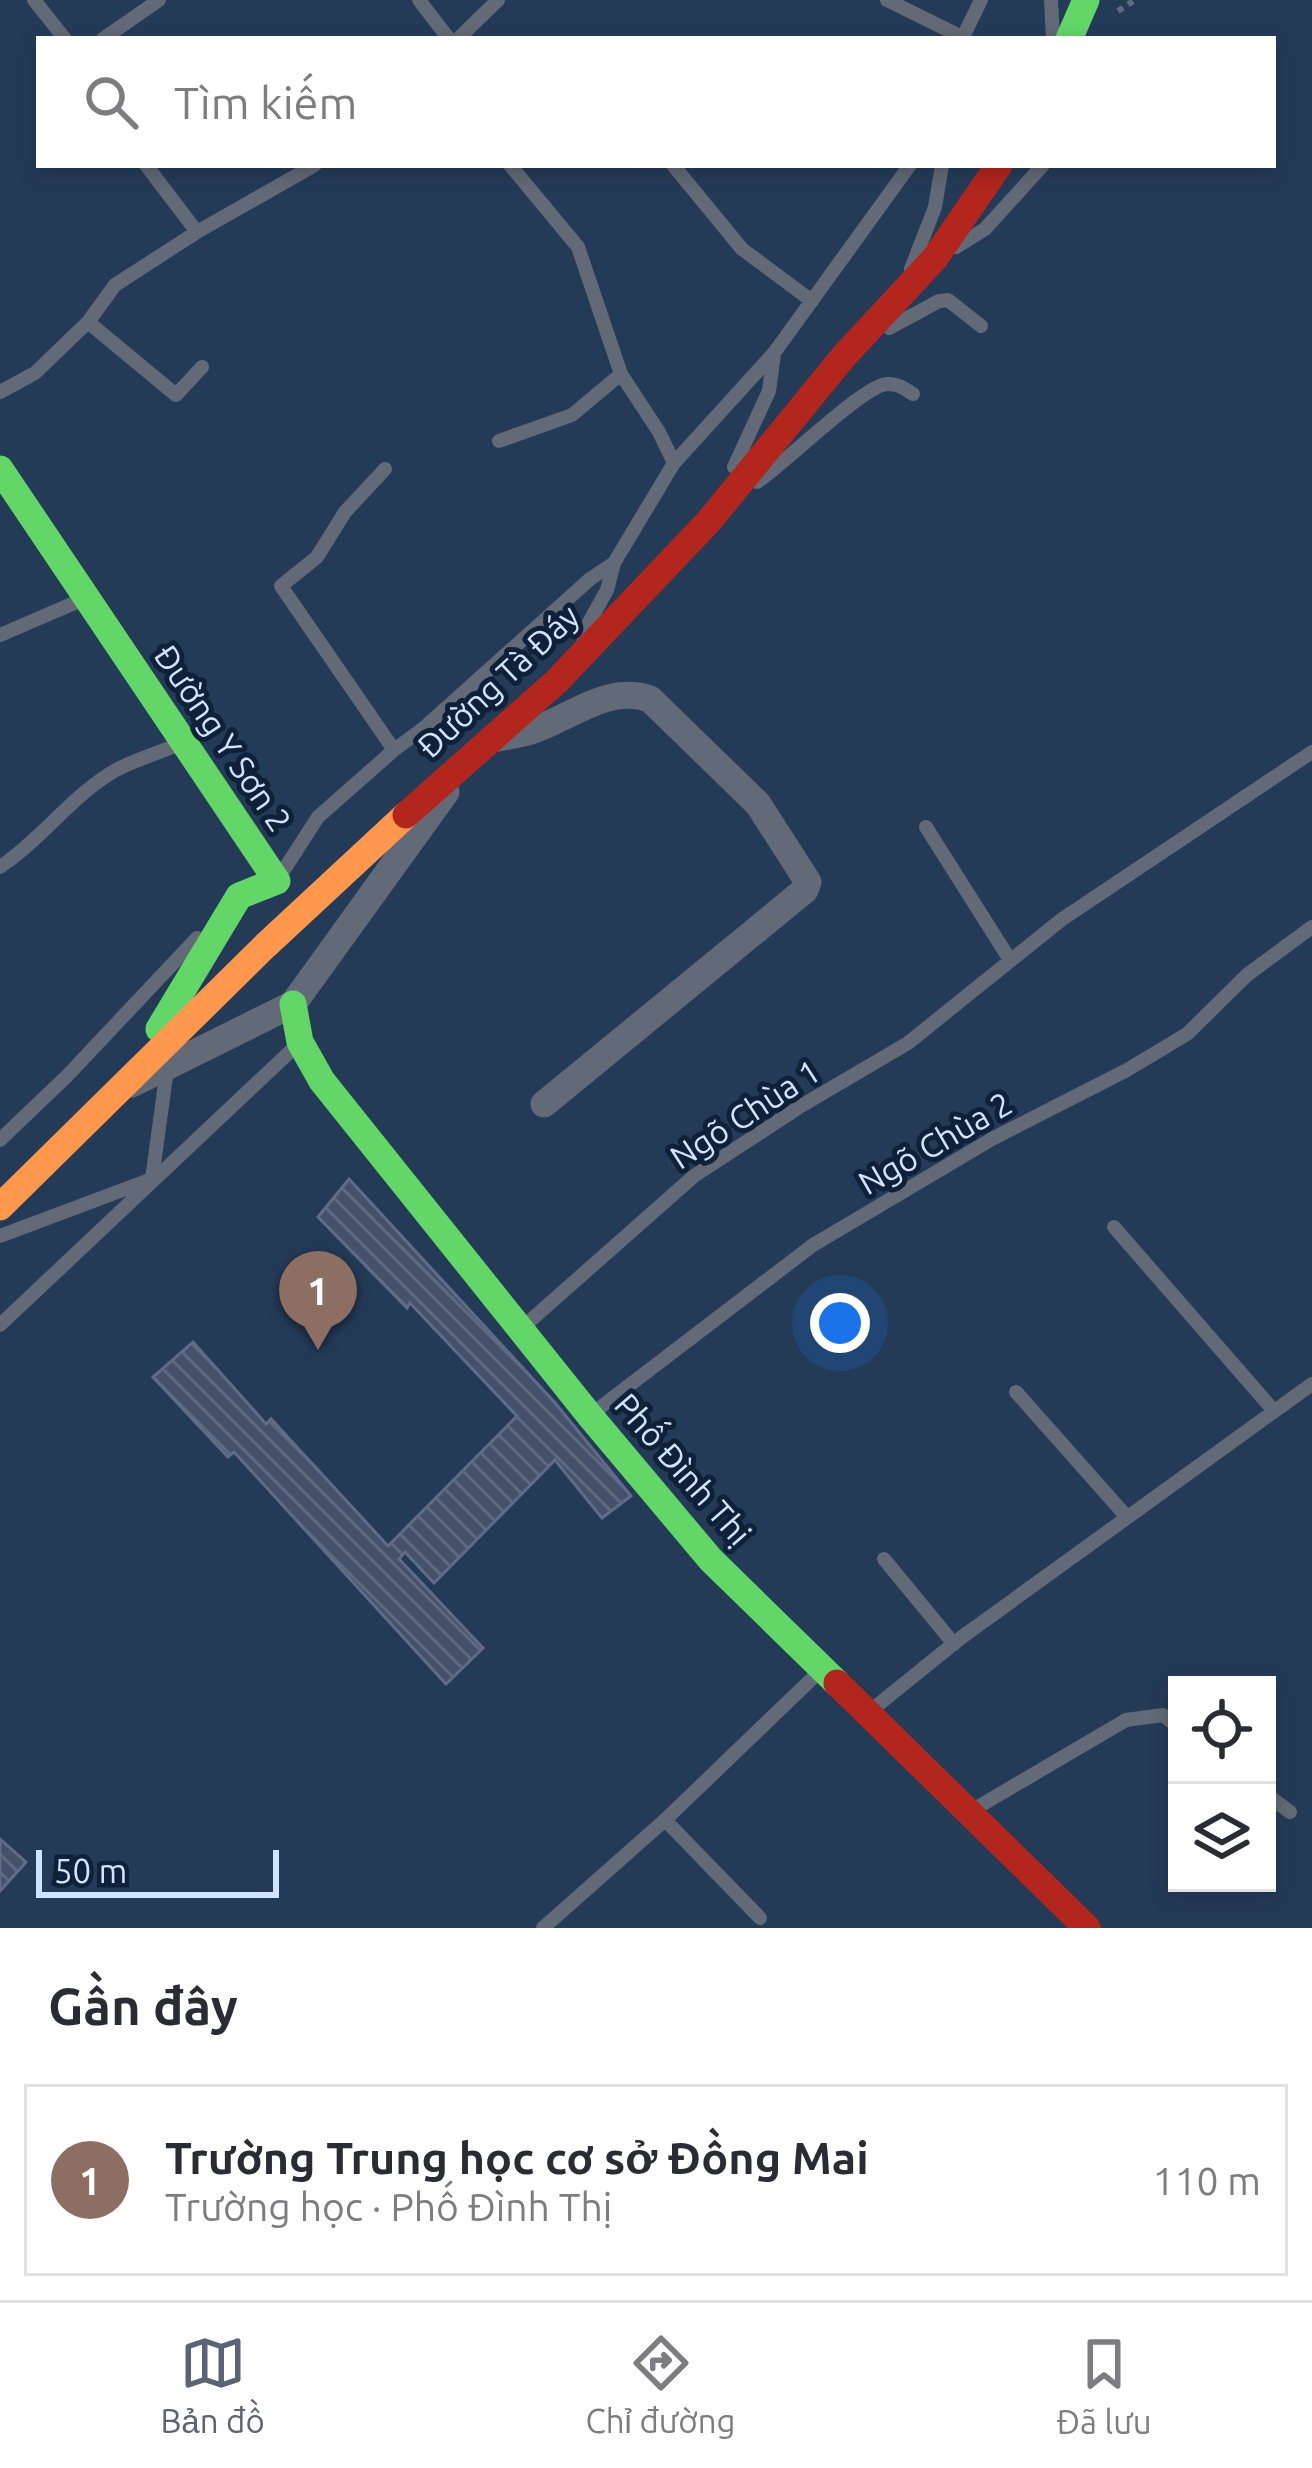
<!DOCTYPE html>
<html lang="vi">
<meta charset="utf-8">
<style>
:root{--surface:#fff;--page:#f2f2f3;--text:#2b2b33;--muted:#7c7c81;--line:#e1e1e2;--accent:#5a6475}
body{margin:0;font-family:Ubuntu,sans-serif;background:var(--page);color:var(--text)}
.controls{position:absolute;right:36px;bottom:36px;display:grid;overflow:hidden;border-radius:0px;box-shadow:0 6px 18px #0003}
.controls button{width:108px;height:108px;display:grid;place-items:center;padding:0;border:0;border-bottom:3px solid var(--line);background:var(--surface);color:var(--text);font:60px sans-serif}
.scale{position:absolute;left:36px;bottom:30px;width:243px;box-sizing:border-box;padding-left:12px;border:6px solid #d1e4ff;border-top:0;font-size:33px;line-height:42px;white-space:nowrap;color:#d1e4ff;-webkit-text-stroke:9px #0f2139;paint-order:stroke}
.you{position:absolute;left:840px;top:1323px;width:42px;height:42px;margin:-30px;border:9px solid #fff;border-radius:50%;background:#1a73e8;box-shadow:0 0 0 18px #1a73e833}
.badge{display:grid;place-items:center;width:78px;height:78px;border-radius:50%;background:var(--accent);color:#fff;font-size:39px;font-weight:700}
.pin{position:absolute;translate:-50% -99px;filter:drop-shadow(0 3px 6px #0008)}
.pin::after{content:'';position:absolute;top:63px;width:42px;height:36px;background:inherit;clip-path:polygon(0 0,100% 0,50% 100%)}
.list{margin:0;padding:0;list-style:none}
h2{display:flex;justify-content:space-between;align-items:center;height:156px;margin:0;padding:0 48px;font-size:51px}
h2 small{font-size:39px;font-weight:400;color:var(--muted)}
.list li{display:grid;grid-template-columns:78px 1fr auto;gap:36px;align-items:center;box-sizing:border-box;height:192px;margin:0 24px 24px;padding:0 24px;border:3px solid var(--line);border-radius:0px}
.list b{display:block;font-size:45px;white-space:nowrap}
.list p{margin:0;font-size:39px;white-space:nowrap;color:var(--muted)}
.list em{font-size:39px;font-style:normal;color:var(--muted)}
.icon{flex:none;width:66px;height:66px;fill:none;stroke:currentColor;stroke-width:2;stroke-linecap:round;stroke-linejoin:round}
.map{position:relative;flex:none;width:1312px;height:1928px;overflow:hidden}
.search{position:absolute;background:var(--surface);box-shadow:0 6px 18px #0003;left:36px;right:36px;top:36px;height:132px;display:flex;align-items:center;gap:30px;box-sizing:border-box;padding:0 42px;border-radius:0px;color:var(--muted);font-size:45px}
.sheet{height:372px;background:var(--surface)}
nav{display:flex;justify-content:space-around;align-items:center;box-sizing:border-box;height:168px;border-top:3px solid var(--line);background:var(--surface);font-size:33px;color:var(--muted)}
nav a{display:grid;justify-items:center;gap:6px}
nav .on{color:var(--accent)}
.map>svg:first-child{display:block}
</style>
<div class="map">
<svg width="1312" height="1928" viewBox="0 0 1312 1928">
<defs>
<pattern id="building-back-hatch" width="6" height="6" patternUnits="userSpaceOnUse" patternTransform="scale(3)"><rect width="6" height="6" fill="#45506a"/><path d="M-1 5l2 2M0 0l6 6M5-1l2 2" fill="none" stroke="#5f6980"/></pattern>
</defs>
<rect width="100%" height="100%" fill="#243b58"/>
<path fill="url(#building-back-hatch)" stroke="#606c87" stroke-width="3" d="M 349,1179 L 556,1404 L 631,1496 L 602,1518 L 555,1460 L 434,1583 L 405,1552 L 399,1559 L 483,1648 L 446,1684 L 234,1452 L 228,1457 L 153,1377 L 193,1342 L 266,1424 L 271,1419 L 388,1546 L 517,1416 L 410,1303 L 407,1308 L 318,1217 Z
M 0,1839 L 26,1862 L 0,1891 Z"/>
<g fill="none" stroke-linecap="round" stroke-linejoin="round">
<path stroke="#606b7a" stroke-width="6" stroke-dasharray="6 6" stroke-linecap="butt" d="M 1118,11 L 1135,0"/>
<path stroke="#616a76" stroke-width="14" d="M 34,0 L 65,39
M 419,0 L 449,39
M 887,0 L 962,37
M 1051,0 L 1053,39
M 103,39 L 159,0
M 458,39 L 498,0
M 962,39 L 981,0
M 146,165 L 197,232
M 510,165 L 578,247 L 621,374 L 659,432 L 674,463
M 673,165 L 742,249 L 812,301
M 956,247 L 985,229 L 1043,165
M 911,269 L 935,207 L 942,165
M 88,322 L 176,395 L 202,367
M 889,328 L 939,301 L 948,300 L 981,326
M 0,392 L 35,373 L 88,322 L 115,285 L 197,232 L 315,165
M 499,441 L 572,415 L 621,374
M 734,467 L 769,391 L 774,354
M 757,482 C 784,464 864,385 887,384 C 897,383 905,389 913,394
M 0,635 L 79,601
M 582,635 L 607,590 L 614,563 L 674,463 L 774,353 L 910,165
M 394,750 L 425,727 L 590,579 L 614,563
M 926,827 L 1010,960
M 0,867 C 42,839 72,795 116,770 C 135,760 158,753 177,745
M 280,876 L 318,817 L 394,750 L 281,586 L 317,557 L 345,512 L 385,469
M 0,1140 L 67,1076 L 197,938
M 1114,1227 L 1274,1411
M 0,1236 L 152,1179 L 167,1069
M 0,1325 L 296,1046
M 523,1327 L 694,1176 L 801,1106 L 908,1043 L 1061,920 L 1312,752
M 1016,1392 L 1126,1516
M 593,1413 L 813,1245 L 992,1139 L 1127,1070 L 1187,1034 L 1247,975 L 1312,927
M 884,1559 L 954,1644
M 869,1712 L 962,1637 L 1312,1384
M 1267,1795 L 1290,1812
M 971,1811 L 1126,1720 L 1163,1715 L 1177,1726
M 665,1820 L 760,1918
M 543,1928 L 665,1820 L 821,1670"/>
<path stroke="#616a76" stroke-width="27" d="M 492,739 C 505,736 519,735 531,731 C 571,718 607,684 650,699 L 758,804 L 808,882 L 805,890 L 544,1104
M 132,1084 L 293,1004 L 446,792"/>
<path stroke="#63d668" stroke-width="27" d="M 1069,39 L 1086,0
M 0,469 L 277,881 L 239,896 L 159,1029
M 293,1004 L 300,1042 L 322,1081 L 590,1416 L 711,1560 L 837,1683"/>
<path stroke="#ff974d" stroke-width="27" d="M 0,1207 L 265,946 L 406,815"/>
<path stroke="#b3261e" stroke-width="27" d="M 406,815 L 557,681 L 709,521 L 844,356 L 935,258 L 999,165
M 837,1683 L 1087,1928"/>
</g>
<g text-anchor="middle" stroke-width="10" stroke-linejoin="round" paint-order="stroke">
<g font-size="33" fill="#d1e4ff" stroke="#0f2139">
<text transform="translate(498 681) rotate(-43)" y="12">Đường Tà Đáy</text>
<text transform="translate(223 738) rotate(56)" y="12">Đường Y Sơn 2</text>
<text transform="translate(745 1114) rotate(-33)" y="12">Ngõ Chùa 1</text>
<text transform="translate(935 1143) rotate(-30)" y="12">Ngõ Chùa 2</text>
<text transform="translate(683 1469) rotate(49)" y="12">Phố Đình Thị</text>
</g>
</g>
</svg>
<div class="controls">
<button><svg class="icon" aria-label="locate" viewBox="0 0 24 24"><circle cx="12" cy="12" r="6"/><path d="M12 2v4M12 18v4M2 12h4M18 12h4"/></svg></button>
<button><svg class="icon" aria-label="layers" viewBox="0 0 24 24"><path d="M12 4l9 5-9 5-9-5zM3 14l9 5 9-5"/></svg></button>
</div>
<div class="scale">50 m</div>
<div class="you"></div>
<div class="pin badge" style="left:318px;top:1350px;background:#8d6e63">1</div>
<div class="search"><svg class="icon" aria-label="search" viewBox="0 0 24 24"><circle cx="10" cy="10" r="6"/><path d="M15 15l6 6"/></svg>Tìm kiếm</div>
</div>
<section class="sheet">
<h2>Gần đây<small></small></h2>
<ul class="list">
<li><span class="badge" style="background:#8d6e63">1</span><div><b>Trường Trung học cơ sở Đồng Mai</b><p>Trường học · Phố Đình Thị</p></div><em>110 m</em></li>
</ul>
</section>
<nav>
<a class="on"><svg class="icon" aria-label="map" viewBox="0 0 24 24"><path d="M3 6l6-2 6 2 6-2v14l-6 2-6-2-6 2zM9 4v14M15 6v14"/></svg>Bản đồ</a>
<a><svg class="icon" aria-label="directions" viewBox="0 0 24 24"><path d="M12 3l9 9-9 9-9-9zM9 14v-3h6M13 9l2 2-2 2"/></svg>Chỉ đường</a>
<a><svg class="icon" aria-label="saved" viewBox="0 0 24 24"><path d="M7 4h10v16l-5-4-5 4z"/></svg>Đã lưu</a>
</nav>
